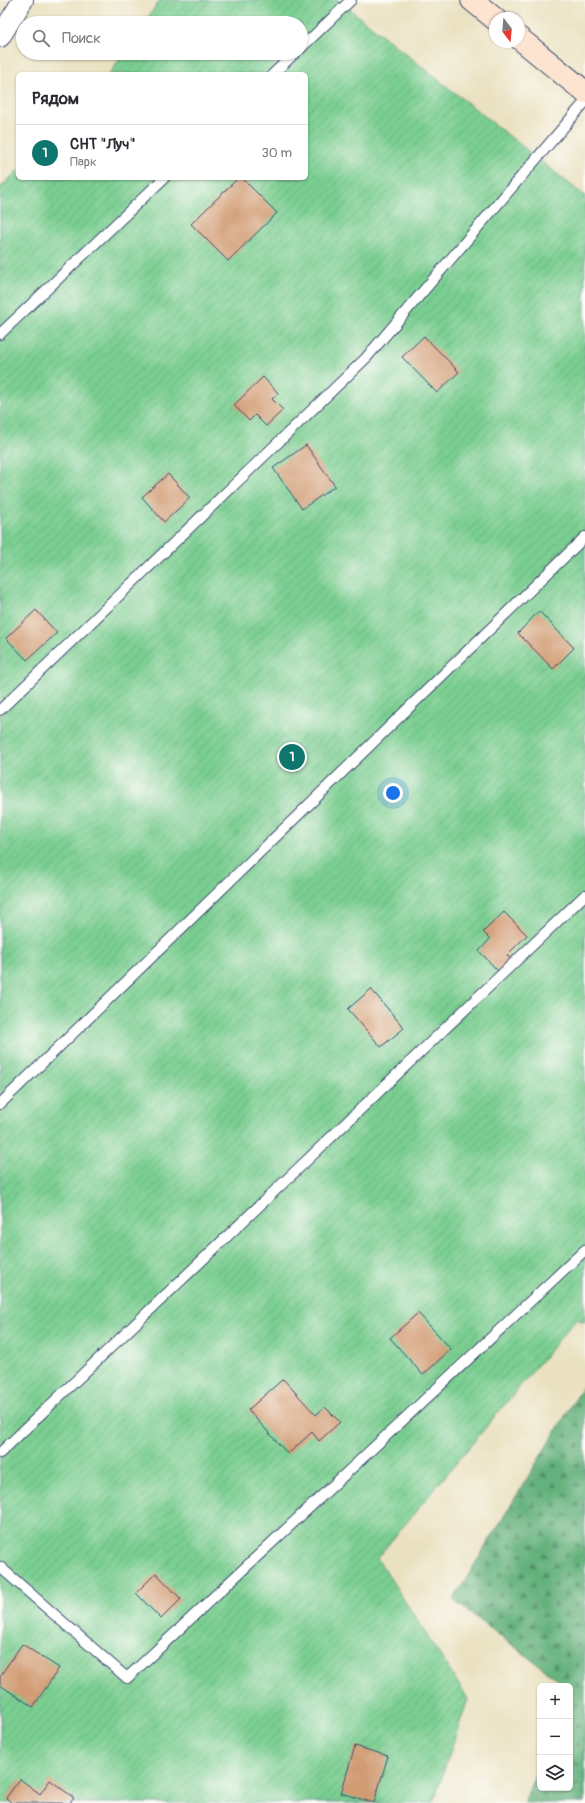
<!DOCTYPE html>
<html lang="ru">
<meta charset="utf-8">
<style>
:root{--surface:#fff;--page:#f7f7f7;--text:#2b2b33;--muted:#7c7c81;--line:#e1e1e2;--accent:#0f766e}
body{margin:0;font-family:Pangolin,sans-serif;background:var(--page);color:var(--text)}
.controls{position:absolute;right:12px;bottom:12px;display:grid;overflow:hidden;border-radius:6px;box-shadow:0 1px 3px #0004}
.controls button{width:36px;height:36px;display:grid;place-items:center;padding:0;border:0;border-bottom:1px solid var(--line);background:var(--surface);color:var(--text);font:20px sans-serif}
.compass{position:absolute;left:489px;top:12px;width:36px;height:36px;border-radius:50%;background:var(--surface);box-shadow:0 1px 3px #0004;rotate:164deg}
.you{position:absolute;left:393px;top:793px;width:14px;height:14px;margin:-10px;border:3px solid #fff;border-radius:50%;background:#1a73e8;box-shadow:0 0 0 6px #1a73e833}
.badge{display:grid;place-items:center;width:26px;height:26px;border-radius:50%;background:var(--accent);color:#fff;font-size:13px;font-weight:700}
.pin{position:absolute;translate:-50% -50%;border:2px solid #fff;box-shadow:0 1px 4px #0006}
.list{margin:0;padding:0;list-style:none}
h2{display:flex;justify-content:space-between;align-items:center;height:52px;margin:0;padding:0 16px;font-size:17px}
h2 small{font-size:13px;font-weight:400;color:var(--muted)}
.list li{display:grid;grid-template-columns:26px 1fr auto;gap:12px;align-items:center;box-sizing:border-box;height:56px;padding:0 16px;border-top:1px solid var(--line)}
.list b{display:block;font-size:15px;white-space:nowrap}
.list p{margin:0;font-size:13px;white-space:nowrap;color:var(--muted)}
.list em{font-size:13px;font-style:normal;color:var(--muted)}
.icon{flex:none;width:22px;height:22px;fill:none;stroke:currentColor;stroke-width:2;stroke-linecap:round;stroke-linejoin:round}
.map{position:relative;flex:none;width:585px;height:1803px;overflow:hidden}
.search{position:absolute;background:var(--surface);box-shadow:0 1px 3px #0004;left:16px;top:16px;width:292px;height:44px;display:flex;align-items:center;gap:10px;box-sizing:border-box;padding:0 14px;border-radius:22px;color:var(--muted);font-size:15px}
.panel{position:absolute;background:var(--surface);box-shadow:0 1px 3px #0004;left:16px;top:72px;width:292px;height:108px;border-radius:6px}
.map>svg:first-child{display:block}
</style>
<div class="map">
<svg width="585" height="1803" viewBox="0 0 585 1803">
<defs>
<pattern id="forest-firs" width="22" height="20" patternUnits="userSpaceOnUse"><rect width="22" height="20" fill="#63b17b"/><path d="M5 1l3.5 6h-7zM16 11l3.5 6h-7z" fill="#519068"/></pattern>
<pattern id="garden-furrows" width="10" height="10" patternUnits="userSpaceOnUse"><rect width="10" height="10" fill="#7ace91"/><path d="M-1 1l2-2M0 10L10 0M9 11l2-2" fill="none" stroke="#69b17f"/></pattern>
</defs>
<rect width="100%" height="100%" fill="#fdfcf7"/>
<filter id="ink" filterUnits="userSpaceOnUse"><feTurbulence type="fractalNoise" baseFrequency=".025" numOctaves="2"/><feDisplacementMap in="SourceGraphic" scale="8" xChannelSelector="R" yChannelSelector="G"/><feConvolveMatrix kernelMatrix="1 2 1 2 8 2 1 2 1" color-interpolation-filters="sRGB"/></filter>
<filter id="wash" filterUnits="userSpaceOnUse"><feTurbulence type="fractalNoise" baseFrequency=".012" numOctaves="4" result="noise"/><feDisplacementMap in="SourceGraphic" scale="16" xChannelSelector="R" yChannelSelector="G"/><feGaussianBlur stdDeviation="0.9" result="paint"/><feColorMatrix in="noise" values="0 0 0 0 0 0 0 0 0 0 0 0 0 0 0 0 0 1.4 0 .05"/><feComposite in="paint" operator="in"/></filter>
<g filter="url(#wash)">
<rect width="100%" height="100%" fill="#eae1c0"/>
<path fill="url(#forest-firs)" stroke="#3f706c" d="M 585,1383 L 585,1803 L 524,1803 L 540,1761 L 540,1788 L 570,1788 L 570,1686 L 566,1686 L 453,1600 Z"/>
<path fill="url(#garden-furrows)" stroke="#4a7e78" d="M 160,0 L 338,0 L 585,196 L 585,1322 L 576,1319 L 377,1558 L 468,1699 L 433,1803 L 0,1803 L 0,188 L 18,170 L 18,178 L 306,178 L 306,74 L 109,74 L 124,53 L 301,53 L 301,23 L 144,23 Z"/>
<g id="blocks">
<path fill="#d19b73" d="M 238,178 L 242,178 L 277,213 L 228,261 L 191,224 Z
M 424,336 L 459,372 L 437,393 L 402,357 Z
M 263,377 L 278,393 L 272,399 L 283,410 L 266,426 L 255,415 L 249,421 L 234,405 Z
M 306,445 L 335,486 L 302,509 L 273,468 Z
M 168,474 L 190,498 L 164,522 L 142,497 Z
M 36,610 L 57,633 L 27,660 L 6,638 Z
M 539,611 L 574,648 L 553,669 L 518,633 Z
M 504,912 L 527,935 L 507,955 L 511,960 L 499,972 L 479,951 L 490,939 L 483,932 Z
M 371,989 L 404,1028 L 381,1047 L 348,1009 Z
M 418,1313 L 451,1349 L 423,1375 L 390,1338 Z
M 283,1379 L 316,1415 L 325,1407 L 340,1422 L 319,1441 L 312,1432 L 288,1454 L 248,1410 Z
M 156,1573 L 181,1599 L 161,1619 L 136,1593 Z
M 22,1644 L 59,1668 L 33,1707 L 0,1685 L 0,1676 Z
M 355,1746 L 388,1756 L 374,1803 L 341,1793 Z
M 20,1779 L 40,1794 L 50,1780 L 74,1798 L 70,1803 L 12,1803 L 6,1798 Z"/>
</g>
</g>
<g filter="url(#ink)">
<use href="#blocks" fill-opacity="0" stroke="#3a4a6d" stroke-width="1"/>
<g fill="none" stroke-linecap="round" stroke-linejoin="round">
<defs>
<path id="lane" d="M 301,48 L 351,0
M 273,74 L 295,53
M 0,334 L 164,178
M 0,710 L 366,358 L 585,102
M 0,1104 L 585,537
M 0,1453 L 585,895
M 0,1567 L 127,1678 L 585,1250"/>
<path id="street" d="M 0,37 L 23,0"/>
<path id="secondary" d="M 472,0 L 495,19
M 519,38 L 585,92"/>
</defs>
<use href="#lane" stroke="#3a4a6d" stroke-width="12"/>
<use href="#street" stroke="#3a4a6d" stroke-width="22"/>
<use href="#secondary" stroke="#3a4a6d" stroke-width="24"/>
<use href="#lane" stroke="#fff" stroke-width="10"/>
<use href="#street" stroke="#fff" stroke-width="20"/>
<use href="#secondary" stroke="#fde4d1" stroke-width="22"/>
</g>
</g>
</svg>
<div class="controls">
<button>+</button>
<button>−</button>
<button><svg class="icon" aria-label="layers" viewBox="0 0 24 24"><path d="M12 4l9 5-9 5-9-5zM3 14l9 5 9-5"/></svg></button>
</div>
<svg class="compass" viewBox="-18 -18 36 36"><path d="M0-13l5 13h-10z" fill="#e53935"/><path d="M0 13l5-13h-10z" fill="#7c7c81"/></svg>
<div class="you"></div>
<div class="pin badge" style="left:292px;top:757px">1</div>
<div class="search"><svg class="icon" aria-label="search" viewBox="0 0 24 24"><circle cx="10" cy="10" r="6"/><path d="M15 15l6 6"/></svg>Поиск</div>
<section class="panel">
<h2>Рядом<small></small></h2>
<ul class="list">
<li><span class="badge">1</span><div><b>СНТ &quot;Луч&quot;</b><p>Парк</p></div><em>30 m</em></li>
</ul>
</section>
</div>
